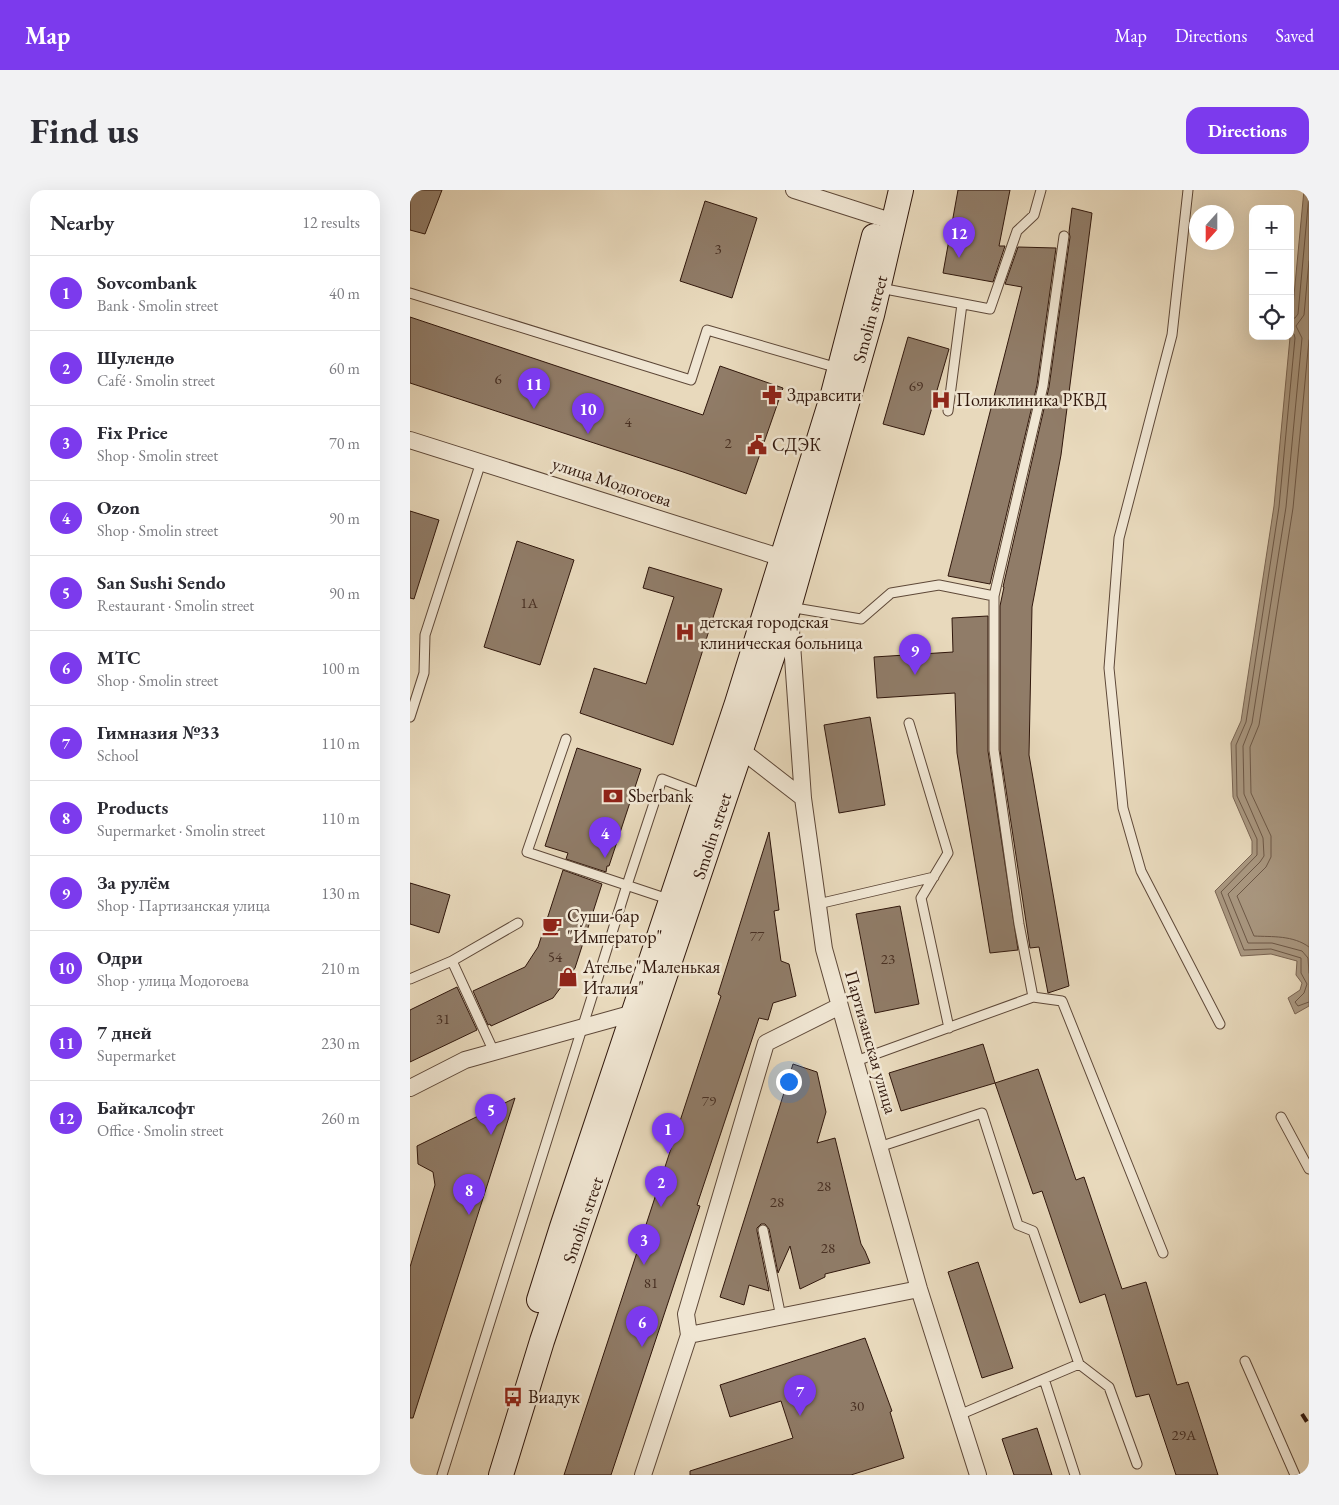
<!DOCTYPE html>
<meta charset="utf-8">
<style>
:root{--surface:#fff;--page:#f2f2f3;--text:#2b2b33;--muted:#7c7c81;--line:#e1e1e2;--accent:#7c3aed}
body{margin:0;font-family:"EB Garamond",serif;background:var(--page);color:var(--text)}
.controls{position:absolute;right:15px;top:15px;display:grid;overflow:hidden;border-radius:10px;box-shadow:0 5px 20px #0002}
.controls button{width:45px;height:45px;display:grid;place-items:center;padding:0;border:0;border-bottom:1px solid var(--line);background:var(--surface);color:var(--text);font:25px sans-serif}
.compass{position:absolute;left:779px;top:15px;width:45px;height:45px;border-radius:50%;background:var(--surface);box-shadow:0 5px 20px #0002;rotate:201deg}
.you{position:absolute;left:378px;top:891px;width:18px;height:18px;margin:-12px;border:4px solid #fff;border-radius:50%;background:#1a73e8;box-shadow:0 0 0 8px #1a73e833}
.badge{display:grid;place-items:center;width:32px;height:32px;border-radius:50%;background:var(--accent);color:#fff;font-size:16px;font-weight:700}
.pin{position:absolute;translate:-50% -41px;filter:drop-shadow(0 1px 2px #0008)}
.pin::after{content:'';position:absolute;top:26px;width:18px;height:15px;background:inherit;clip-path:polygon(0 0,100% 0,50% 100%)}
.list{margin:0;padding:0;list-style:none}
h2{display:flex;justify-content:space-between;align-items:center;height:65px;margin:0;padding:0 20px;font-size:21px}
h2 small{font-size:16px;font-weight:400;color:var(--muted)}
.list li{display:grid;grid-template-columns:32px 1fr auto;gap:15px;align-items:center;box-sizing:border-box;height:75px;padding:0 20px;border-top:1px solid var(--line)}
.list b{display:block;font-size:19px;white-space:nowrap}
.list p{margin:0;font-size:16px;white-space:nowrap;color:var(--muted)}
.list em{font-size:16px;font-style:normal;color:var(--muted)}
.icon{flex:none;width:28px;height:28px;fill:none;stroke:currentColor;stroke-width:2;stroke-linecap:round;stroke-linejoin:round}
.map{position:relative;flex:none;width:899px;height:1285px;overflow:hidden;border-radius:15px}
header{display:flex;align-items:center;gap:30px;box-sizing:border-box;height:70px;padding:0 25px;background:var(--accent);color:#fff}
header strong{font-size:24px}
nav{display:flex;gap:28px;margin-inline-start:auto;font-size:18px}
.intro{display:flex;align-items:center;justify-content:space-between;box-sizing:border-box;height:120px;padding:0 30px}
h1{margin:0;font-size:35px}
.button{padding:12px 22px;border-radius:15px;background:var(--accent);color:#fff;font-size:18px;font-weight:700}
main{display:flex;gap:30px;padding:0 30px}
aside{flex:1;background:var(--surface);border-radius:15px;box-shadow:0 5px 20px #0002}
.map>svg:first-child{display:block}
</style>
<header>
<strong>Map</strong>
<nav><a>Map</a><a>Directions</a><a>Saved</a></nav>
</header>
<div class="intro"><h1>Find us</h1><a class="button">Directions</a></div>
<main>
<aside>
<h2>Nearby<small>12 results</small></h2>
<ul class="list">
<li><span class="badge">1</span><div><b>Sovcombank</b><p>Bank · Smolin street</p></div><em>40 m</em></li>
<li><span class="badge">2</span><div><b>Шулендө</b><p>Café · Smolin street</p></div><em>60 m</em></li>
<li><span class="badge">3</span><div><b>Fix Price</b><p>Shop · Smolin street</p></div><em>70 m</em></li>
<li><span class="badge">4</span><div><b>Ozon</b><p>Shop · Smolin street</p></div><em>90 m</em></li>
<li><span class="badge">5</span><div><b>San Sushi Sendo</b><p>Restaurant · Smolin street</p></div><em>90 m</em></li>
<li><span class="badge">6</span><div><b>МТС</b><p>Shop · Smolin street</p></div><em>100 m</em></li>
<li><span class="badge">7</span><div><b>Гимназия №33</b><p>School</p></div><em>110 m</em></li>
<li><span class="badge">8</span><div><b>Products</b><p>Supermarket · Smolin street</p></div><em>110 m</em></li>
<li><span class="badge">9</span><div><b>За рулём</b><p>Shop · Партизанская улица</p></div><em>130 m</em></li>
<li><span class="badge">10</span><div><b>Одри</b><p>Shop · улица Модогоева</p></div><em>210 m</em></li>
<li><span class="badge">11</span><div><b>7 дней</b><p>Supermarket</p></div><em>230 m</em></li>
<li><span class="badge">12</span><div><b>Байкалсофт</b><p>Office · Smolin street</p></div><em>260 m</em></li>
</ul>
</aside>
<div class="map">
<svg width="899" height="1285" viewBox="0 0 899 1285">
<rect width="100%" height="100%" fill="#e8d9bc"/>
<filter id="stains"><feTurbulence type="fractalNoise" baseFrequency=".004" numOctaves="4"/><feColorMatrix values="0 0 0 0 .2 0 0 0 0 .09 0 0 0 0 .02 0 0 0 .5 -.17"/></filter>
<radialGradient id="worn" r=".72"><stop offset=".6" stop-color="#630" stop-opacity="0"/><stop offset="1" stop-color="#630" stop-opacity=".3"/></radialGradient>
<path fill="#a99780" stroke="#796452" d="M 894,0 L 899,0 L 899,816 L 885,824 L 878,808 L 890,800 L 892,793 L 886,785 L 887,771 L 861,764 L 831,766 L 805,701 L 842,664 L 842,651 L 823,607 L 821,553 L 831,531 L 864,316 Z"/>
<g fill="none" stroke-linecap="round" stroke-linejoin="round">
<path stroke="#6c5746" stroke-width="1" d="M 899,71 L 894,125 L 886,136 L 892,148 L 876,317 L 842,533 L 833,556 L 834,604 L 853,648 L 854,666 L 850,672 L 818,704 L 838,753 L 862,753 L 892,761 L 898,768 L 899,783
M 880,129 L 885,128 L 888,124 L 899,5
M 880,141 L 884,144 L 885,148 L 869,317 L 836,532 L 826,555 L 827,606 L 847,649 L 847,665 L 811,702 L 834,760 L 861,759 L 891,768 L 891,783 L 897,794 L 894,803 L 885,812 L 888,816 L 899,812
M 899,150 L 883,318 L 849,535 L 840,557 L 841,603 L 861,646 L 861,667 L 856,677 L 827,706 L 844,746 C 862,747 883,745 899,757"/>
</g>
<path fill="#907c68" stroke="#30170c" d="M 0,0 L 32,0 L 15,44 L 0,40 Z
M 548,0 L 600,0 L 589,56 L 595,56 L 583,92 L 533,83 Z
M 295,11 L 347,28 L 322,108 L 270,91 Z
M 662,18 L 682,23 L 651,265 L 622,417 L 619,565 L 659,796 L 638,803 L 629,757 L 620,758 L 590,560 L 590,416 L 594,397 L 593,397 L 639,197 L 660,47 L 659,42 Z
M 608,57 L 646,58 L 627,195 L 580,394 L 538,386 L 612,97 L 595,94 Z
M 0,127 L 293,225 L 310,176 L 373,198 L 336,304 L 273,282 L 0,193 Z
M 498,147 L 539,159 L 514,245 L 473,234 Z
M 0,321 L 29,330 L 4,409 L 0,408 Z
M 107,351 L 164,370 L 130,475 L 74,457 Z
M 239,377 L 312,399 L 263,555 L 170,523 L 184,478 L 236,494 L 264,407 L 233,398 Z
M 578,426 L 578,561 L 608,760 L 580,763 L 547,563 L 545,503 L 467,508 L 464,467 L 543,462 L 542,428 Z
M 460,527 L 475,615 L 429,623 L 414,535 Z
M 167,558 L 231,579 L 199,676 L 197,676 L 196,682 L 156,669 L 158,663 L 135,656 Z
M 359,642 L 369,720 L 364,721 L 371,771 L 379,774 L 386,806 L 363,813 L 358,830 L 349,828 L 287,1015 L 290,1016 L 201,1285 L 154,1285 L 311,806 L 308,804 Z
M 153,680 L 192,694 L 165,778 L 143,808 L 81,836 L 80,834 L 78,835 L 63,801 L 115,777 L 128,757 Z
M 0,693 L 40,705 L 29,743 L 0,734 Z
M 490,716 L 509,814 L 465,823 L 446,724 Z
M 47,797 L 67,840 L 0,872 L 0,820 Z
M 573,854 L 585,893 L 491,921 L 479,883 Z
M 383,874 L 407,882 L 416,922 L 407,953 L 425,948 L 451,1054 L 455,1061 L 460,1073 L 415,1084 L 415,1087 L 390,1099 L 380,1056 L 368,1083 L 359,1039 L 355,1034 L 351,1034 L 347,1038 L 347,1041 L 359,1101 L 339,1095 L 334,1115 L 310,1107 Z
M 628,879 L 666,990 L 674,987 L 712,1099 L 736,1092 L 767,1195 L 778,1192 L 808,1285 L 766,1285 L 739,1204 L 726,1207 L 695,1104 L 670,1113 L 632,1001 L 623,1004 L 585,893 Z
M 105,908 L 3,1228 L 0,1228 L 0,1077 L 25,995 L 23,982 L 8,974 L 7,956 Z
M 568,1072 L 603,1178 L 572,1188 L 538,1082 Z
M 455,1148 L 482,1221 L 480,1222 L 494,1268 L 441,1285 L 280,1285 L 280,1281 L 383,1248 L 371,1211 L 320,1227 L 310,1195 Z
M 627,1238 L 642,1285 L 604,1285 L 592,1249 Z"/>
<g fill="none" stroke-linecap="round" stroke-linejoin="round">
<defs>
<path id="lane" d="M 778,0 L 762,145 L 709,348 L 699,478 L 713,618 L 731,681 L 810,834
M 470,98 L 580,119 L 607,41 L 624,25 L 631,0
M 0,103 L 281,190 L 297,140 L 428,178
M 538,221 L 552,114
M 379,417 L 451,429 L 481,403 L 529,395 L 584,406
M 0,527 L 14,483 L 15,445 L 71,272
M 499,533 L 538,663 L 511,708 L 539,838
M 156,549 L 117,662 L 261,710
M 408,714 L 524,687
M 42,771 L 84,862
M 0,789 L 42,771 L 108,733
M 623,807 L 652,811 L 753,1063
M 446,871 L 623,807 L 609,734 L 584,560 L 584,406 L 633,196 L 654,46
M 871,927 L 899,979
M 469,957 L 572,923 L 608,1035 L 623,1041 L 669,1174 L 699,1197 L 727,1274
M 353,1040 L 371,1127
M 835,1171 L 885,1285
M 634,1189 L 665,1285
M 549,1225 L 669,1174
M 32,1285 L 217,695 L 252,589 L 294,605"/>
<path id="street" d="M 384,0 L 484,32
M 0,250 L 382,371
M 380,426 L 393,608 L 414,759 L 509,1099 L 568,1285
M 330,559 L 393,608
M 0,898 L 55,870 L 231,821
M 279,1145 L 509,1099
M 233,1285 L 279,1145 L 276,1124 L 356,853 L 430,816"/>
<path id="secondary" d="M 129,1110 L 152,1037 L 327,513 L 423,204 L 464,46
M 91,1285 L 132,1151 L 379,417 L 462,125 L 491,0"/>
</defs>
<use href="#lane" stroke="#5e4838" stroke-width="11"/>
<use href="#street" stroke="#5e4838" stroke-width="18"/>
<use href="#secondary" stroke="#30170c" stroke-width="26"/>
<use href="#lane" stroke="#f0e6d3" stroke-width="9"/>
<use href="#street" stroke="#f0e6d3" stroke-width="16"/>
<use href="#secondary" stroke="#f0e6d3" stroke-width="24"/>
<path stroke="#30170c" stroke-width="4" stroke-dasharray="9 9" stroke-linecap="butt" d="M 892,1224 L 899,1235"/>
</g>
<defs>
<symbol id="pharmacy-bare" viewBox="-9 -9 18 18"><path d="M-2-6h4v4h4v4h-4v4h-4v-4h-4v-4h4Z" fill="#8f2418" stroke="#f0e6d3" stroke-width="2.5" paint-order="stroke"/></symbol>
<symbol id="hospital-bare" viewBox="-9 -9 18 18"><path d="M-5-5h3v3.5h4V-5h3V5h-3V1.5h-4V5h-3Z" fill="#8f2418" stroke="#f0e6d3" stroke-width="2.5" paint-order="stroke"/></symbol>
<symbol id="civic-bare" viewBox="-9 -9 18 18"><path d="M-.6-6.5H3V-4.5H.6V-3L4-1V1h2V6H-6V1h2V-1L-.6-3ZM-1.2 2.5V6h2.4V2.5Z" fill="#8f2418" stroke="#f0e6d3" stroke-width="2.5" paint-order="stroke"/></symbol>
<symbol id="bank-bare" viewBox="-9 -9 18 18"><path d="M-6-4H6V4H-6ZM0-2.3a2.3 2.3 0 1 0 0 4.6a2.3 2.3 0 1 0 0-4.6Z" fill="#8f2418" stroke="#f0e6d3" stroke-width="2.5" paint-order="stroke"/></symbol>
<symbol id="cafe-bare" viewBox="-9 -9 18 18"><path d="M-5.5-4.5H6V0H3Q3 3.5 0 3.5H-2.5Q-5.5 3.5-5.5 0ZM3-3.2v2h1.7v-2ZM-6 4.5H4V6H-6Z" fill="#8f2418" stroke="#f0e6d3" stroke-width="2.5" paint-order="stroke"/></symbol>
<symbol id="shop-bare" viewBox="-9 -9 18 18"><path d="M-5-2.5h2.3a2.7 3.5 0 0 1 5.4 0H5L5.5 6h-11ZM-1.5-2.5h3a1.5 2.3 0 0 0-3 0Z" fill="#8f2418" stroke="#f0e6d3" stroke-width="2.5" paint-order="stroke"/></symbol>
<symbol id="bus-bare" viewBox="-9 -9 18 18"><path d="M-5-6H5V4H4V6H2V4H-2V6H-4V4H-5ZM-3.5-4V0h7V-4ZM-3.5 1.2v1.5H-2V1.2ZM2 1.2v1.5H3.5V1.2Z" fill="#8f2418" stroke="#f0e6d3" stroke-width="2.5" paint-order="stroke"/></symbol>
</defs>
<g fill-rule="evenodd">
<use href="#pharmacy-bare" x="348" y="191" width="28" height="28"/>
<use href="#hospital-bare" x="517" y="196" width="28" height="28"/>
<use href="#civic-bare" x="333" y="241" width="28" height="28"/>
<use href="#hospital-bare" x="261" y="428" width="28" height="28"/>
<use href="#bank-bare" x="189" y="592" width="28" height="28"/>
<use href="#cafe-bare" x="128" y="722" width="28" height="28"/>
<use href="#shop-bare" x="144" y="773" width="28" height="28"/>
<use href="#bus-bare" x="89" y="1193" width="28" height="28"/>
</g>
<g text-anchor="middle" stroke-width="5" stroke-linejoin="round" paint-order="stroke">
<g font-size="15" fill="#483023">
<text x="308" y="64">3</text>
<text x="88" y="194">6</text>
<text x="506" y="201">69</text>
<text x="218" y="237">4</text>
<text x="318" y="258">2</text>
<text x="119" y="418">1А</text>
<text x="347" y="751">77</text>
<text x="145" y="772">54</text>
<text x="478" y="774">23</text>
<text x="33" y="834">31</text>
<text x="299" y="916">79</text>
<text x="414" y="1001">28</text>
<text x="367" y="1017">28</text>
<text x="418" y="1063">28</text>
<text x="241" y="1098">81</text>
<text x="447" y="1221">30</text>
<text x="774" y="1250">29А</text>
</g>
<g font-size="18" fill="#30170c" stroke="#f0e6d3">
<text transform="translate(460 129) rotate(-75)" y="6">Smolin street</text>
<text transform="translate(202 292) rotate(18)" y="6">улица Модогоева</text>
<text transform="translate(302 646) rotate(-72)" y="6">Smolin street</text>
<text transform="translate(461 852) rotate(74)" y="6">Партизанская улица</text>
<text transform="translate(173 1030) rotate(-71)" y="6">Smolin street</text>
</g>
<g font-size="18" fill="#30170c" stroke="#f0e6d3" text-anchor="start">
<text x="377" y="211">Здравсити</text>
<text x="546" y="216">Поликлиника РКВД</text>
<text x="362" y="261">СДЭК</text>
<text x="290" y="438">детская городская<tspan x="290" dy="21">клиническая больница</tspan></text>
<text x="218" y="612">Sberbank</text>
<text x="157" y="732">Суши-бар<tspan x="157" dy="21">"Император"</tspan></text>
<text x="173" y="783">Ателье "Маленькая<tspan x="173" dy="21">Италия"</tspan></text>
<text x="118" y="1213">Виадук</text>
</g>
</g>
<rect width="100%" height="100%" filter="url(#stains)"/>
<rect width="100%" height="100%" fill="url(#worn)"/>
</svg>
<div class="controls">
<button>+</button>
<button>−</button>
<button><svg class="icon" aria-label="locate" viewBox="0 0 24 24"><circle cx="12" cy="12" r="6"/><path d="M12 2v4M12 18v4M2 12h4M18 12h4"/></svg></button>
</div>
<svg class="compass" viewBox="-18 -18 36 36"><path d="M0-13l5 13h-10z" fill="#e53935"/><path d="M0 13l5-13h-10z" fill="#7c7c81"/></svg>
<div class="you"></div>
<div class="pin badge" style="left:258px;top:964px">1</div>
<div class="pin badge" style="left:251px;top:1017px">2</div>
<div class="pin badge" style="left:234px;top:1075px">3</div>
<div class="pin badge" style="left:195px;top:668px">4</div>
<div class="pin badge" style="left:81px;top:945px">5</div>
<div class="pin badge" style="left:232px;top:1157px">6</div>
<div class="pin badge" style="left:390px;top:1226px">7</div>
<div class="pin badge" style="left:59px;top:1025px">8</div>
<div class="pin badge" style="left:505px;top:485px">9</div>
<div class="pin badge" style="left:178px;top:244px">10</div>
<div class="pin badge" style="left:124px;top:219px">11</div>
<div class="pin badge" style="left:549px;top:68px">12</div>
</div>
</main>
